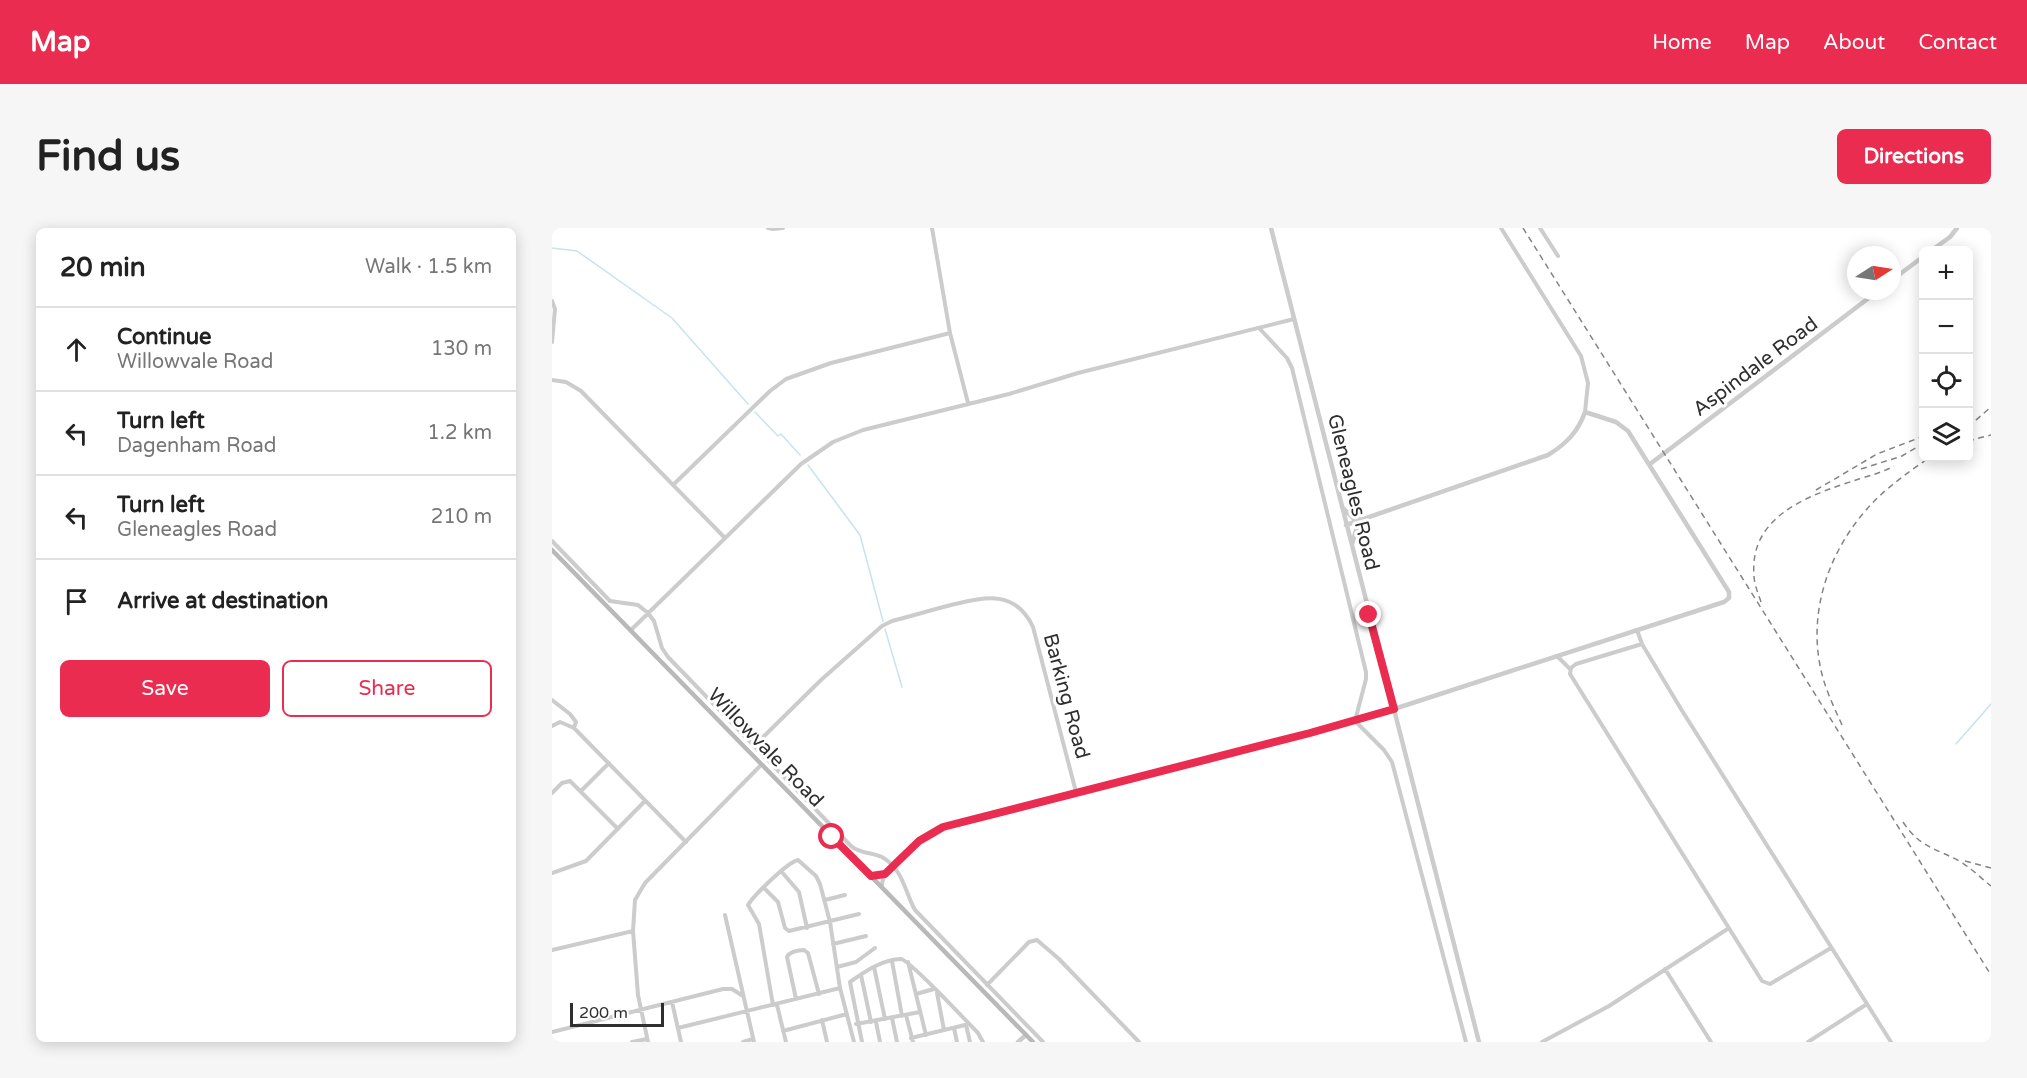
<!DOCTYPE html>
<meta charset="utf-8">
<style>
:root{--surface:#fff;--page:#f6f6f6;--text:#222;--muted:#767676;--line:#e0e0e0;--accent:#ea2c50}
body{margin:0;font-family:"Varela Round",sans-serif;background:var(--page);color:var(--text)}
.controls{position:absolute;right:18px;top:18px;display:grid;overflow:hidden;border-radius:9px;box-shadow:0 3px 15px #0003}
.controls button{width:54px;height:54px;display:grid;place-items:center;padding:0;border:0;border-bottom:2px solid var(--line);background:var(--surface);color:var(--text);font:30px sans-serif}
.compass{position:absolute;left:1295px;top:18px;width:54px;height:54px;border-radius:50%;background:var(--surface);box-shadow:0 3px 15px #0003;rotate:78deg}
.scale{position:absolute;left:18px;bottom:15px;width:94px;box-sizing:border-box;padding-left:6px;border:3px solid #2f2f2f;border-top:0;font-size:16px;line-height:21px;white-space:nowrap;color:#2f2f2f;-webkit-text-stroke:4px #fff;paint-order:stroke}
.stop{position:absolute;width:18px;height:18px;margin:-14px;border:4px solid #ea2c50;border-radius:50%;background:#fff}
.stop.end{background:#ea2c50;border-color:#fff;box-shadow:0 2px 6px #0008}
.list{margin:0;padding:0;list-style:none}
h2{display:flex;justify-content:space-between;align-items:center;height:78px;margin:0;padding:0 24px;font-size:26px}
h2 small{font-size:20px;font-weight:400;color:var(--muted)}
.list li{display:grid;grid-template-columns:39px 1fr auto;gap:18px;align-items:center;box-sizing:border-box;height:84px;padding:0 24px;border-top:2px solid var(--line)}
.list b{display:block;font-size:22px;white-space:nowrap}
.list p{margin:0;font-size:20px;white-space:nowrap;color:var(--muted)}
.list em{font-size:20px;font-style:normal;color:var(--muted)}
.actions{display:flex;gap:12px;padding:18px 24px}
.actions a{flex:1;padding:14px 0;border:2px solid var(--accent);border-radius:9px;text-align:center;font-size:21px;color:var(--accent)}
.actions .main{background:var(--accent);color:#fff}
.icon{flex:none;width:33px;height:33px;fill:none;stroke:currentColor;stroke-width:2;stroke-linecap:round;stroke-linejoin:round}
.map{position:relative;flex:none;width:1439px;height:814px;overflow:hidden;border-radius:9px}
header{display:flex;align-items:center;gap:36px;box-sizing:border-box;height:84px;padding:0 30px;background:var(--accent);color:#fff}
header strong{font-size:28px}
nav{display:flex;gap:33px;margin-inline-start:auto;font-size:21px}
.intro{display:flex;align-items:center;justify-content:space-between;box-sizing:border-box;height:144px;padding:0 36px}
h1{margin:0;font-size:42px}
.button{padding:15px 27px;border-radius:9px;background:var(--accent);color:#fff;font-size:21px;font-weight:700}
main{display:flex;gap:36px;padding:0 36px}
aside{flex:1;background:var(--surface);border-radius:9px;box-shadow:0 3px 15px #0003}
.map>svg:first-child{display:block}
</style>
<header>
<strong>Map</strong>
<nav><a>Home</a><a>Map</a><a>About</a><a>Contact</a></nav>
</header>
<div class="intro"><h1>Find us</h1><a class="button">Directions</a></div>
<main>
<aside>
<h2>20 min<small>Walk · 1.5 km</small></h2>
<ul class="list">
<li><svg class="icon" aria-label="ahead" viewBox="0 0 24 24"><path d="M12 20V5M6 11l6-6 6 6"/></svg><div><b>Continue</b><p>Willowvale Road</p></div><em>130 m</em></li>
<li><svg class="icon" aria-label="left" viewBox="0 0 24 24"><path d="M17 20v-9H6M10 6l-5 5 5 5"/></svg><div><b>Turn left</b><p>Dagenham Road</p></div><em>1.2 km</em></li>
<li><svg class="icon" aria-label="left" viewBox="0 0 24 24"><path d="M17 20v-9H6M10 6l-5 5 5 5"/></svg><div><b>Turn left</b><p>Gleneagles Road</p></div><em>210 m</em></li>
<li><svg class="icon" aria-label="arrive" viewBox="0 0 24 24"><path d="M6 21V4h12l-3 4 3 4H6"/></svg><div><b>Arrive at destination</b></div></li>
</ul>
<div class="actions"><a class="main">Save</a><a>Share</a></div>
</aside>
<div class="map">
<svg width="1439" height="814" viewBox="0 0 1439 814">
<rect width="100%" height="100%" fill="#fff"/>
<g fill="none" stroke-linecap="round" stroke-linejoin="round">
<path stroke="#c8e3ed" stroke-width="1.5" d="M 0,20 L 25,23 L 120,90 L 196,176
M 203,184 L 226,208 L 229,206 L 248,227
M 256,237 L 308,307 L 331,393
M 333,401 L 350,459
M 1404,516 L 1439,476"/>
<path stroke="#ccc" stroke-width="4" d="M 216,0 L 221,1 L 231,0
M 380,0 L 398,105 L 416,175
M 949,0 L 1029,128 L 1036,155 L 1033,184
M 988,0 L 1006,28
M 0,73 L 3,81 L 0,114
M 707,100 L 735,130 L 740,140 L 814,444 L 814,451 L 803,493 L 832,522 L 840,534 L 914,814
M 0,152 L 14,154 L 29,163 L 173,310
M 121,257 L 218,163 L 234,151 L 279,135 L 398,105
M 0,313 L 58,373 L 86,377 L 96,385 L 102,393 L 110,420 L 116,429 L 299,618 C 308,626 320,624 330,629 C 351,641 353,664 363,682 L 491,814
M 79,402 L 249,236 L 281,214 L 311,202 L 457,166 L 526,145 L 742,91
M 1085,402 L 1090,416 L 1129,481 L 1339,814
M 1090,416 L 1024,436 L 1019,440 L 1018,446 L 1210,753 L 1218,756 L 1279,720
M 1005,428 L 1018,441
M 0,472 L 18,486 L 24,494 L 22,499
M 0,498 L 8,494 L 22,500 L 134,614
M 202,518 L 269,452 L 330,398 L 340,393 C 360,388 379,382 399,377 C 433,369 463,361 481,399 L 524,564
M 29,563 L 57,535
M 0,565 L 10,555 L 18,553 L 66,601
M 229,643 L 247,664 L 255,700
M 0,645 L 34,633 L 93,573
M 330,659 C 328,639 373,606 391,599 L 758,505 L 842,481
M 212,660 L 226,674 L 233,700 L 237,703 L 307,686
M 273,672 L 293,667
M 173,687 L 202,814
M 281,716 L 314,708
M 0,722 L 81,703
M 340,733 L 350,788
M 356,734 L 374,807
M 285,739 L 304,734 L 323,720
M 322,739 L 333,791
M 1113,741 L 1159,814
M 309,747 L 319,794
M 435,757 L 477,714 L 485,712 L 507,731 L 587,814
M 385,765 L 392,802
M 364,766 L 382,761
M 244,771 L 235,729 C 237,724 246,722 252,722 L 256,725 L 267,766
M 120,774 L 129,814
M 221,777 L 207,696 L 196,677 C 202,667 236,634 246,632 L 264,648 L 268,656 L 278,694 L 288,760 L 302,814
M 225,777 L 234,814
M 354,787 L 361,814
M 340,790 L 345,814
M 270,792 L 275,814
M 324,794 L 328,814
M 304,796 L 368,784
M 414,797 L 418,814
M 126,800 L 288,760
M 402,800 L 405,814
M 231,803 L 295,786
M 0,804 L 171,761 L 180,761 L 191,768
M 359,810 L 417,796
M 80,814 L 95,811
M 96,814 L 86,767 L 81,703 L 83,672 L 93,655 L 209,537
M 191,814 L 201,811
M 310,814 L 298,754 C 312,744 331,731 349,731 C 358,732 415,794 426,805 L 431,814
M 990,814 L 1057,778 L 1177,700
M 1256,814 L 1315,776"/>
<path stroke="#ccc" stroke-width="4.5" d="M 719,0 L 927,814
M 1380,22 L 1398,9 L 1405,0
M 1340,52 L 1372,28
M 1098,236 L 1326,63
M 790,279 L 801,290 L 808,291
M 794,297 L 996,227 C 1014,216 1026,204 1033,184 L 1064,194 L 1076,203 L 1177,364 L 1177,370 L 1172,374 L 842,481
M 800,316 L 805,299 L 810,291
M 466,814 L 474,807"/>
<path stroke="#b9b9b9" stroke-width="4.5" d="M 0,322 L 481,814"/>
<path stroke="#848484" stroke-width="1.5" stroke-dasharray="6 4.5" stroke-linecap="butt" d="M 971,0 L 1439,747
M 1416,184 L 1421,182
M 1416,199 L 1439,179
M 1416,213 L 1439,207
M 1309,241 L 1350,228 L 1372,215
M 1264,262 L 1325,226 L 1372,208
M 1209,374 C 1206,365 1202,356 1202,347 C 1197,286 1261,266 1307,251 C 1320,247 1331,244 1342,238
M 1290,497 C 1282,479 1273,461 1269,442 C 1254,376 1283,307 1333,263 C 1347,251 1362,240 1377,230
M 1351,594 C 1368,620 1384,620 1409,634 C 1420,641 1429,650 1439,658
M 1413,633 L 1439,640"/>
</g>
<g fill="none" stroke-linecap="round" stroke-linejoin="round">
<path stroke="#ea2c50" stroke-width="8" d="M 280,609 L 319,648 L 333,646 L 367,613 L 391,599 L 758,505 L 842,481 L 817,387"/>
</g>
<g text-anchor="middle" stroke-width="6" stroke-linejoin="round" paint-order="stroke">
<g font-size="20" fill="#2f2f2f" stroke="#fff">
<text transform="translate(1203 138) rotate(-37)" y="7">Aspindale Road</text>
<text transform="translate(802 264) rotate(76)" y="7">Gleneagles Road</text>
<text transform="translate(515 468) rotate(75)" y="7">Barking Road</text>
<text transform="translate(214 519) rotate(46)" y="7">Willowvale Road</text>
</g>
</g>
</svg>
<div class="controls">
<button>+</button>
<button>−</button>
<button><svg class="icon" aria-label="locate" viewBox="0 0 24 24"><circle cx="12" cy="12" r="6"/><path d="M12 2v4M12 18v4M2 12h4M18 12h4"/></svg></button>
<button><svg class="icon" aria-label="layers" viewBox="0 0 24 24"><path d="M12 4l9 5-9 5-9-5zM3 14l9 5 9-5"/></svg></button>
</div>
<svg class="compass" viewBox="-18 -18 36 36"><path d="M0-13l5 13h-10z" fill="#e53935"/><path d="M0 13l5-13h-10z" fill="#767676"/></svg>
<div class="scale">200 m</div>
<div class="stop" style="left:280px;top:609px"></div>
<div class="stop end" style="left:817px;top:387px"></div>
</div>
</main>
